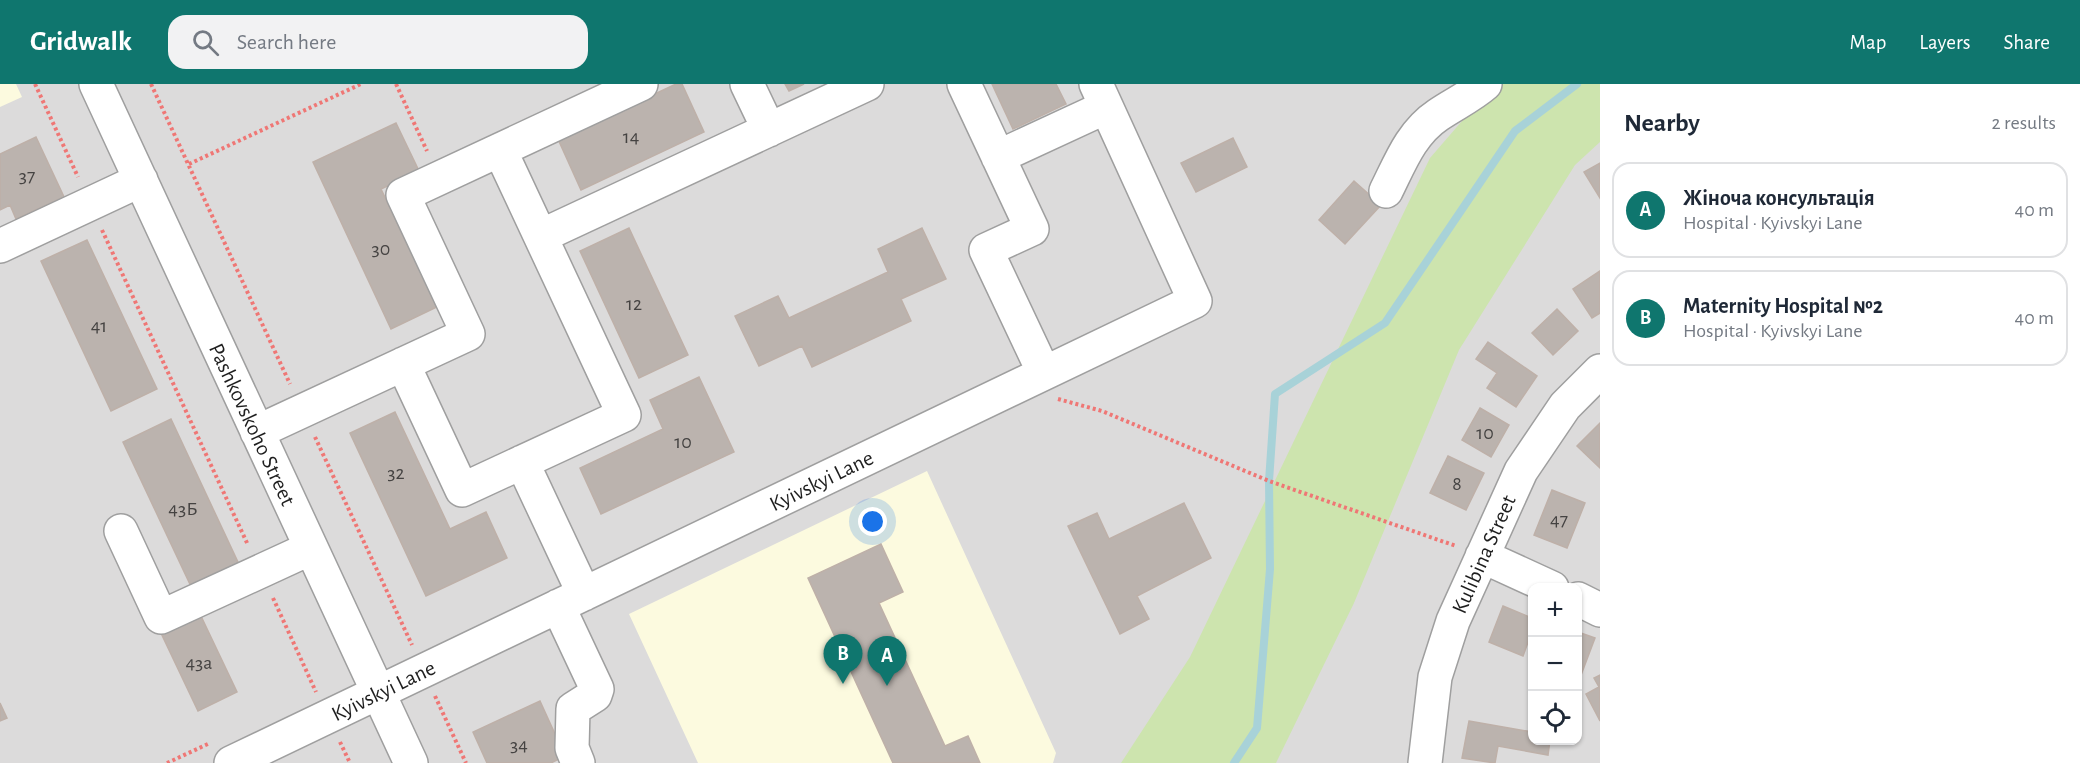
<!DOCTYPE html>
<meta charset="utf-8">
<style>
:root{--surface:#fff;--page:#f2f2f3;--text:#1f2937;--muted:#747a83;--line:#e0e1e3;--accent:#0f766e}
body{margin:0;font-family:"Alegreya Sans",sans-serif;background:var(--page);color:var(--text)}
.controls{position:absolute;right:18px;bottom:18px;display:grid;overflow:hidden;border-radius:12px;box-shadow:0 2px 4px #0004}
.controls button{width:54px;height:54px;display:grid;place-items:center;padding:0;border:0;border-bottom:2px solid var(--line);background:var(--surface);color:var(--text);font:30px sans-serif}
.you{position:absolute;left:873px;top:438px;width:21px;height:21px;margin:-15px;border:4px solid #fff;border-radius:50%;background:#1a73e8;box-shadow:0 0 0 9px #1a73e833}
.badge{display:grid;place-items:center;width:39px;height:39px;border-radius:50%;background:var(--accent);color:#fff;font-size:20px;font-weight:700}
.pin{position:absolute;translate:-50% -50px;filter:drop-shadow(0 2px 3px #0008)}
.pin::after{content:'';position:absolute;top:32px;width:21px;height:18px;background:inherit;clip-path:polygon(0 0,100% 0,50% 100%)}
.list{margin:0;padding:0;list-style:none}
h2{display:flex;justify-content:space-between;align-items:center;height:78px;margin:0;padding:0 24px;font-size:26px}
h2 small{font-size:20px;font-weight:400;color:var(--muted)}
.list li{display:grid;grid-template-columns:39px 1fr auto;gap:18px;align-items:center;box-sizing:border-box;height:96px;margin:0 12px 12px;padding:0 12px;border:2px solid var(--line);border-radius:18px}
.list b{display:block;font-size:22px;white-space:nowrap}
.list p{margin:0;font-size:20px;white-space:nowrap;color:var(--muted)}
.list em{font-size:20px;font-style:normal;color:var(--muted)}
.icon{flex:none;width:33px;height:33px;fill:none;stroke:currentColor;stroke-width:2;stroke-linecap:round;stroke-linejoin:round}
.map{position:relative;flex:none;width:1600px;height:679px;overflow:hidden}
header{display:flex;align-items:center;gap:36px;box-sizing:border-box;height:84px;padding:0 30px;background:var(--accent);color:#fff}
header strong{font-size:28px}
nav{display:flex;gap:33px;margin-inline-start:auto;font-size:21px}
.search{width:420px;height:54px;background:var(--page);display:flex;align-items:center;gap:15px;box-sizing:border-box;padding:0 21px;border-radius:18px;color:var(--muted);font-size:22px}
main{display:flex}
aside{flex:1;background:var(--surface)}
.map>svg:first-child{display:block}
</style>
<header>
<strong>Gridwalk</strong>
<div class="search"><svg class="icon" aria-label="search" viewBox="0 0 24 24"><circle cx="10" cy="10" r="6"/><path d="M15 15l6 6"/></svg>Search here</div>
<nav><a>Map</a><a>Layers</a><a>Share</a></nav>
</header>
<main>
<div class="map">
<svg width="1600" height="679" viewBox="0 0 1600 679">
<rect width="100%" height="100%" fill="#eeeae5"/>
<path fill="#dcdbdb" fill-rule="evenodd" d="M 0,0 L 86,0 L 401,679 L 0,679 Z
M 105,0 L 1600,0 L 1600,679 L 419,679 ZM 1532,504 L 1578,504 L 1578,656 L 1532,656 Z"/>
<path fill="#fcfadf" d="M 0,0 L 16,0 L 22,13 L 0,23 Z
M 927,387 L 1056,669 L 1053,679 L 698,679 L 629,530 Z"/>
<path fill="#cde4ae" d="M 1494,0 L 1600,0 L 1600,58 L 1575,81 L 1459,266 L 1354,519 L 1276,679 L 1121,679 L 1190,573 L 1430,74 Z"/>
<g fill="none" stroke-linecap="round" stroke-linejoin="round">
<path stroke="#a8d2d8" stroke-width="8" d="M 1234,679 L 1257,644 L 1270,485 L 1269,397 L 1275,310 L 1385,239 L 1515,47 L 1577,0"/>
</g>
<path fill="#bbb3ae" stroke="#beb0a8" stroke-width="1.5" d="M 676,0 L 682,0 L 704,48 L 581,106 L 558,55 Z
M 785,0 L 804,0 L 789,7 Z
M 992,0 L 1056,0 L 1066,20 L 1013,45 Z
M 396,39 L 419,87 L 381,105 L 437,223 L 391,245 L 313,78 Z
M 36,53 L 64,113 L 16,135 L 10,121 L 0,126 L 0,70 Z
M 1233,54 L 1247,83 L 1196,108 L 1181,79 Z
M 1600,79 L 1600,114 L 1584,88 Z
M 1354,97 L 1381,121 L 1345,160 L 1319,136 Z
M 629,144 L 688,271 L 639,294 L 580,167 Z
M 922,144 L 946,195 L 901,215 L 911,237 L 812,283 L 802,262 L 759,282 L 735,232 L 778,212 L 789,234 L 888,188 L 878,165 Z
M 87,156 L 157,305 L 111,327 L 41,177 Z
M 1600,187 L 1600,229 L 1592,234 L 1573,205 Z
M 1557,225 L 1578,247 L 1553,271 L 1532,249 Z
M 1488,258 L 1537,292 L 1516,323 L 1487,304 L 1497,289 L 1476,275 Z
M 699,293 L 734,368 L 601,430 L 580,384 L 663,345 L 650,316 Z
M 1480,324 L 1509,341 L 1491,373 L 1462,356 Z
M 395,328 L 450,445 L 486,428 L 507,474 L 426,512 L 350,349 Z
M 171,335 L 244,491 L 196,513 L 123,358 Z
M 1600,339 L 1600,384 L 1577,362 Z
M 1448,372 L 1484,389 L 1466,426 L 1430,409 Z
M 1552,406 L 1585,419 L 1567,464 L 1534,451 Z
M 1184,419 L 1211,474 L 1137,512 L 1149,535 L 1120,550 L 1068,442 L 1097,429 L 1109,455 Z
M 881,460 L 903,508 L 879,519 L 945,662 L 968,652 L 980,679 L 893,679 L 808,494 Z
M 1503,522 L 1532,534 L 1532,547 L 1523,572 L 1489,558 Z
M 200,530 L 237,608 L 198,627 L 161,549 Z
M 1578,548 L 1595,554 L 1581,591 L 1578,590 Z
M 1600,591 L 1600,637 L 1586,610 L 1599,603 L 1594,594 Z
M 540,617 L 565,672 L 551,679 L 487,679 L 473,648 Z
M 0,619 L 7,634 L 0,637 Z
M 1469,637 L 1532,648 L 1532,656 L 1550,656 L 1548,671 L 1498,662 L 1495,679 L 1462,674 Z"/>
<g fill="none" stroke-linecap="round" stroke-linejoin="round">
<defs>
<path id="minor" d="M 96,0 L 411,679
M 747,0 L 769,46
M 964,0 L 1032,145 L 986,166 L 1044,289
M 998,73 L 1106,23
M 1386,107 C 1400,79 1411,49 1438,31 C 1454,20 1470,13 1485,0
M 541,152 L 867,0
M 0,162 L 141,96
M 403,280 L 462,406 L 624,331 L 500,66
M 257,348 L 468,250 L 403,111 L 641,0
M 522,378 L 584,510
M 121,447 L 161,533 L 311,464
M 1482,472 L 1552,504
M 1578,515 L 1600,526
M 558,522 L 597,605 L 595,611 L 573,625 L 572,664 L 578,679
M 231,679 L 1195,217 L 1096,0
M 1425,679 L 1435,593 L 1453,537 L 1521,387 L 1565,322 L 1600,287"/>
</defs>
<use href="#minor" stroke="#9f9f9f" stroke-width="36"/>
<path stroke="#ef7775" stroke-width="4" stroke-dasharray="3 3" stroke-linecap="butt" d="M 35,0 L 78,93
M 151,0 L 290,300
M 396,0 L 427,67
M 189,80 L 361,0
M 102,146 L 248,461
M 1058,315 L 1102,327 L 1269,397 L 1456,462
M 315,353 L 412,561
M 273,514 L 316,608
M 435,612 L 466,679
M 340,658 L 350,679
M 167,679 L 210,659"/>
<use href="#minor" stroke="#fff" stroke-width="33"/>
</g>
<g text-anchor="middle" stroke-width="4.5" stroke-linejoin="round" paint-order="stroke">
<g font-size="20" fill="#454342">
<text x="631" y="59">14</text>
<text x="27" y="98">37</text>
<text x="381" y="171">30</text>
<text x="634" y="226">12</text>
<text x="99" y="248">41</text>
<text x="1485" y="355">10</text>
<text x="683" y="364">10</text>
<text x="396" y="395">32</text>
<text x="1457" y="406">8</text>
<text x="183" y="431">43Б</text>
<text x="1559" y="442">47</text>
<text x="199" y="585">43а</text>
<text x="519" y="667">34</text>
</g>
<g font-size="22" fill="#1e1e1e" stroke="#fff">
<text transform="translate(253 340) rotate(65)" y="8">Pashkovskoho Street</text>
<text transform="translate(821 396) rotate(-26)" y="8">Kyivskyi Lane</text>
<text transform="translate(1483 470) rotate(-66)" y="8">Kulibina Street</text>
<text transform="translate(383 606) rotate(-26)" y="8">Kyivskyi Lane</text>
</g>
</g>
</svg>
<div class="controls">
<button>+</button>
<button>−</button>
<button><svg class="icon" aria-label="locate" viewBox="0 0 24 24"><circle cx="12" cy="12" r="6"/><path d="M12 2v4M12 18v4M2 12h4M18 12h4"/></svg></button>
</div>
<div class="you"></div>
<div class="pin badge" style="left:887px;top:602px">A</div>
<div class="pin badge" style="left:843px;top:600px">B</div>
</div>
<aside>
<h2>Nearby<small>2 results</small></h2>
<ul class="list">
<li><span class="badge">A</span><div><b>Жіноча консультація</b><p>Hospital · Kyivskyi Lane</p></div><em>40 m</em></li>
<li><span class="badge">B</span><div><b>Maternity Hospital №2</b><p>Hospital · Kyivskyi Lane</p></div><em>40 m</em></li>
</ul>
</aside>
</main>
